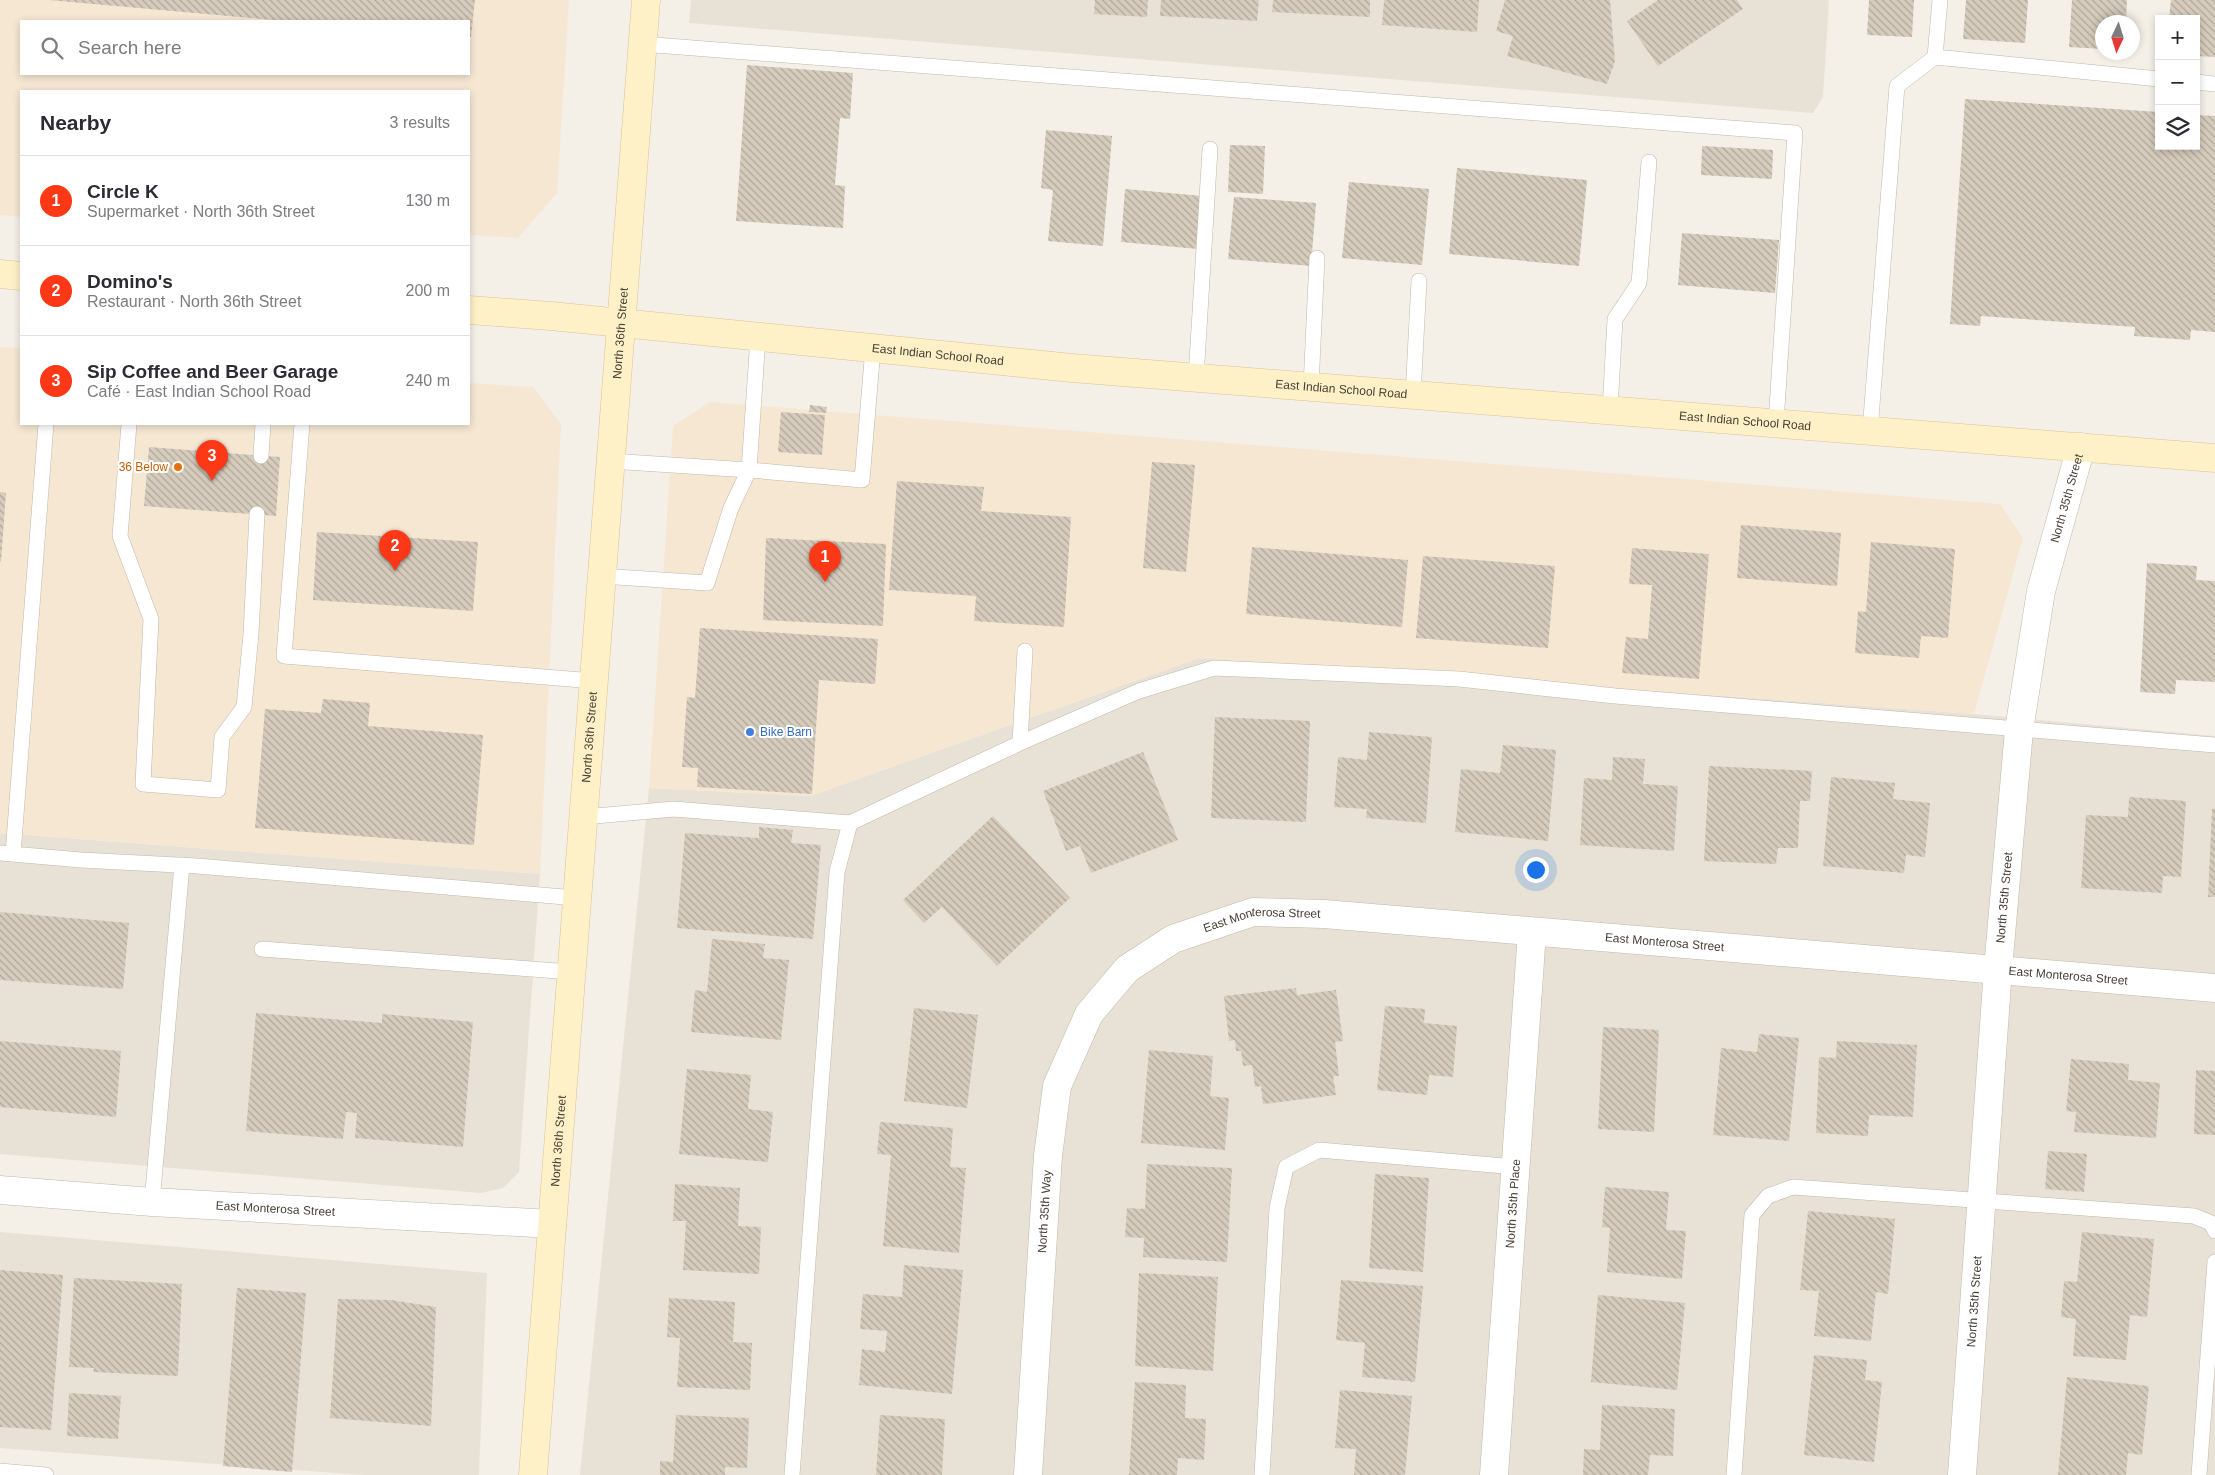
<!DOCTYPE html>
<meta charset="utf-8">
<style>
:root{--surface:#fff;--page:#f2f2f3;--text:#2b2b33;--muted:#7c7c81;--line:#e1e1e2;--accent:#fc3817}
body{margin:0;font-family:Helvetica,sans-serif;background:var(--page);color:var(--text)}
.controls{position:absolute;right:15px;top:15px;display:grid;overflow:hidden;border-radius:0px;box-shadow:0 2px 8px #0003}
.controls button{width:45px;height:45px;display:grid;place-items:center;padding:0;border:0;border-bottom:1px solid var(--line);background:var(--surface);color:var(--text);font:25px sans-serif}
.compass{position:absolute;left:2095px;top:15px;width:45px;height:45px;border-radius:50%;background:var(--surface);box-shadow:0 2px 8px #0003;rotate:184deg}
.you{position:absolute;left:1535px;top:869px;width:18px;height:18px;margin:-12px;border:4px solid #fff;border-radius:50%;background:#1a73e8;box-shadow:0 0 0 8px #1a73e833}
.badge{display:grid;place-items:center;width:32px;height:32px;border-radius:50%;background:var(--accent);color:#fff;font-size:16px;font-weight:700}
.pin{position:absolute;translate:-50% -41px;filter:drop-shadow(0 1px 2px #0008)}
.pin::after{content:'';position:absolute;top:26px;width:18px;height:15px;background:inherit;clip-path:polygon(0 0,100% 0,50% 100%)}
.list{margin:0;padding:0;list-style:none}
h2{display:flex;justify-content:space-between;align-items:center;height:65px;margin:0;padding:0 20px;font-size:21px}
h2 small{font-size:16px;font-weight:400;color:var(--muted)}
.list li{display:grid;grid-template-columns:32px 1fr auto;gap:15px;align-items:center;box-sizing:border-box;height:90px;padding:0 20px;border-top:1px solid var(--line)}
.list b{display:block;font-size:19px;white-space:nowrap}
.list p{margin:0;font-size:16px;white-space:nowrap;color:var(--muted)}
.list em{font-size:16px;font-style:normal;color:var(--muted)}
.icon{flex:none;width:28px;height:28px;fill:none;stroke:currentColor;stroke-width:2;stroke-linecap:round;stroke-linejoin:round}
.map{position:relative;flex:none;width:2215px;height:1475px;overflow:hidden}
.search{position:absolute;background:var(--surface);box-shadow:0 2px 8px #0003;left:20px;top:20px;width:450px;height:55px;display:flex;align-items:center;gap:12px;box-sizing:border-box;padding:0 18px;border-radius:0px;color:var(--muted);font-size:19px}
.panel{position:absolute;background:var(--surface);box-shadow:0 2px 8px #0003;left:20px;top:90px;width:450px;height:335px;border-radius:0px}
.map>svg:first-child{display:block}
</style>
<div class="map">
<svg width="2215" height="1475" viewBox="0 0 2215 1475">
<defs>
<pattern id="building-back-hatch" width="6" height="6" patternUnits="userSpaceOnUse" patternTransform="scale(1.25)"><rect width="6" height="6" fill="#d6ccbd"/><path d="M-1 5l2 2M0 0l6 6M5-1l2 2" fill="none" stroke="#b0a79a"/></pattern>
</defs>
<rect width="100%" height="100%" fill="#f4f0e8"/>
<path fill="#e8e2d6" d="M 691,0 L 1829,0 L 1823,97 L 1813,113 L 689,23 Z
M 1199,658 L 1974,714 L 2215,736 L 2215,1475 L 580,1475 L 649,788 L 810,796 Z
M 0,833 L 540,874 L 519,1172 L 503,1188 L 481,1193 L 0,1154 Z
M 0,1232 L 487,1273 L 479,1475 L 363,1475 L 0,1448 Z"/>
<path fill="#f6e7d3" fill-rule="evenodd" d="M 0,0 L 569,0 L 557,193 L 518,238 L 469,235 L 469,91 L 21,91 L 21,217 L 0,215 ZM 21,21 L 469,21 L 469,74 L 21,74 Z
M 0,347 L 21,348 L 21,424 L 469,424 L 469,383 L 533,387 L 561,424 L 540,874 L 0,833 Z
M 710,402 L 2000,504 L 2023,538 L 1974,714 L 1199,658 L 810,796 L 649,788 L 673,426 Z"/>
<path fill="url(#building-back-hatch)" d="M 49,0 L 475,0 L 471,37 L 469,37 L 469,21 L 284,21 Z
M 1095,0 L 1148,0 L 1147,17 L 1094,14 Z
M 1161,0 L 1259,0 L 1257,21 L 1160,16 Z
M 1273,0 L 1370,0 L 1370,17 L 1272,12 Z
M 1384,0 L 1479,0 L 1477,32 L 1382,25 Z
M 1505,0 L 1610,0 L 1615,61 L 1607,84 L 1507,56 L 1513,36 L 1496,31 Z
M 1658,0 L 1737,0 L 1743,9 L 1658,66 L 1627,21 Z
M 1869,0 L 1914,0 L 1912,37 L 1867,35 Z
M 1966,0 L 2028,0 L 2025,43 L 1963,39 Z
M 2072,0 L 2127,0 L 2126,22 L 2102,22 L 2102,49 L 2069,47 Z
M 2171,0 L 2215,0 L 2215,57 L 2196,56 L 2196,19 L 2169,19 Z
M 747,65 L 853,73 L 850,119 L 840,118 L 835,185 L 845,186 L 843,228 L 736,221 Z
M 1965,99 L 2159,112 L 2159,146 L 2196,146 L 2196,115 L 2215,116 L 2215,332 L 2191,330 L 2190,340 L 2134,336 L 2135,327 L 1981,316 L 1980,326 L 1950,324 Z
M 1046,130 L 1112,136 L 1103,246 L 1048,241 L 1053,190 L 1041,188 Z
M 1230,145 L 1265,146 L 1263,194 L 1228,192 Z
M 1702,146 L 1773,150 L 1772,179 L 1701,175 Z
M 1457,168 L 1587,180 L 1579,266 L 1449,254 Z
M 1349,182 L 1429,189 L 1422,265 L 1342,258 Z
M 1125,189 L 1203,196 L 1198,249 L 1121,242 Z
M 1234,197 L 1316,203 L 1311,266 L 1228,259 Z
M 1682,233 L 1779,240 L 1775,293 L 1678,285 Z
M 810,405 L 827,407 L 826,413 L 809,412 Z
M 781,412 L 825,415 L 822,455 L 778,452 Z
M 149,447 L 280,457 L 276,516 L 144,506 Z
M 1152,462 L 1195,465 L 1186,572 L 1143,568 Z
M 897,481 L 984,487 L 981,511 L 1071,517 L 1064,627 L 974,621 L 976,596 L 889,590 Z
M 0,492 L 6,493 L 1,562 L 0,561 Z
M 1741,525 L 1841,533 L 1837,586 L 1737,578 Z
M 317,532 L 478,542 L 473,611 L 313,600 Z
M 766,538 L 886,544 L 883,626 L 763,620 Z
M 1871,542 L 1955,549 L 1948,638 L 1921,636 L 1919,658 L 1855,653 L 1858,611 L 1866,612 Z
M 1252,547 L 1408,560 L 1402,627 L 1246,614 Z
M 1632,548 L 1709,554 L 1699,679 L 1622,673 L 1626,637 L 1648,639 L 1652,585 L 1629,584 Z
M 1423,556 L 1555,566 L 1548,648 L 1416,638 Z
M 2147,563 L 2197,566 L 2196,580 L 2215,581 L 2215,682 L 2176,680 L 2175,694 L 2140,692 Z
M 700,628 L 878,639 L 875,684 L 819,680 L 812,794 L 697,787 L 698,768 L 682,767 L 687,697 L 695,698 Z
M 323,699 L 370,703 L 368,726 L 483,735 L 474,845 L 255,828 L 265,709 L 321,713 Z
M 1215,717 L 1310,721 L 1306,822 L 1211,818 Z
M 1369,732 L 1432,737 L 1426,823 L 1366,818 L 1367,809 L 1334,807 L 1338,757 L 1367,760 Z
M 1503,745 L 1556,750 L 1548,841 L 1455,832 L 1461,769 L 1500,773 Z
M 1143,752 L 1178,840 L 1091,873 L 1080,846 L 1066,851 L 1043,791 Z
M 1613,757 L 1645,759 L 1643,784 L 1678,786 L 1674,851 L 1580,845 L 1584,778 L 1612,780 Z
M 1709,766 L 1812,771 L 1810,801 L 1800,801 L 1798,848 L 1778,848 L 1776,864 L 1704,861 Z
M 1831,777 L 1895,783 L 1893,799 L 1930,803 L 1925,857 L 1906,855 L 1904,873 L 1823,866 Z
M 2129,797 L 2186,801 L 2181,877 L 2163,876 L 2162,893 L 2081,888 L 2086,815 L 2128,817 Z
M 2212,809 L 2215,809 L 2215,897 L 2208,897 Z
M 993,816 L 1070,898 L 997,966 L 942,907 L 924,923 L 903,900 Z
M 759,827 L 793,830 L 791,843 L 821,845 L 813,939 L 677,928 L 685,833 L 759,838 Z
M 0,912 L 129,923 L 123,989 L 0,980 Z
M 712,939 L 765,944 L 763,958 L 789,960 L 781,1040 L 691,1032 L 695,990 L 707,992 Z
M 1296,988 L 1297,995 L 1336,990 L 1343,1041 L 1335,1042 L 1339,1076 L 1333,1076 L 1336,1095 L 1263,1104 L 1261,1086 L 1255,1087 L 1252,1065 L 1243,1066 L 1241,1051 L 1236,1051 L 1235,1040 L 1229,1041 L 1224,996 Z
M 1385,1006 L 1425,1009 L 1424,1023 L 1457,1026 L 1453,1077 L 1429,1075 L 1427,1095 L 1377,1090 Z
M 914,1008 L 978,1015 L 967,1108 L 904,1101 Z
M 256,1013 L 382,1023 L 382,1014 L 473,1022 L 463,1147 L 355,1138 L 357,1113 L 346,1112 L 343,1139 L 246,1131 Z
M 1603,1027 L 1659,1030 L 1654,1132 L 1598,1129 Z
M 1759,1034 L 1799,1038 L 1789,1141 L 1713,1135 L 1721,1048 L 1757,1052 Z
M 0,1041 L 121,1051 L 116,1117 L 0,1107 Z
M 1837,1041 L 1917,1045 L 1913,1117 L 1869,1115 L 1868,1136 L 1816,1133 L 1819,1057 L 1836,1058 Z
M 1149,1050 L 1213,1056 L 1210,1096 L 1229,1098 L 1225,1150 L 1141,1143 Z
M 2071,1059 L 2129,1064 L 2128,1080 L 2160,1083 L 2156,1138 L 2074,1132 L 2076,1112 L 2066,1111 Z
M 687,1069 L 751,1075 L 748,1109 L 773,1112 L 768,1162 L 679,1154 Z
M 2196,1070 L 2215,1071 L 2215,1135 L 2194,1134 Z
M 880,1122 L 953,1128 L 950,1167 L 966,1168 L 959,1253 L 883,1246 L 891,1155 L 877,1154 Z
M 2048,1151 L 2087,1154 L 2084,1192 L 2045,1189 Z
M 1147,1164 L 1232,1168 L 1227,1262 L 1143,1257 L 1144,1238 L 1125,1237 L 1127,1208 L 1145,1209 Z
M 1375,1174 L 1429,1178 L 1423,1272 L 1369,1268 Z
M 675,1184 L 740,1188 L 738,1226 L 761,1227 L 759,1274 L 683,1270 L 686,1221 L 673,1221 Z
M 1605,1187 L 1669,1192 L 1666,1230 L 1686,1231 L 1682,1279 L 1607,1272 L 1610,1228 L 1602,1227 Z
M 1808,1211 L 1895,1219 L 1888,1294 L 1876,1292 L 1871,1341 L 1814,1336 L 1819,1291 L 1800,1290 Z
M 2082,1232 L 2154,1239 L 2147,1317 L 2130,1315 L 2126,1360 L 2073,1356 L 2076,1319 L 2061,1317 L 2064,1281 L 2077,1282 Z
M 904,1265 L 963,1270 L 952,1394 L 859,1385 L 862,1349 L 885,1352 L 887,1331 L 860,1329 L 863,1294 L 902,1297 Z
M 0,1270 L 63,1275 L 51,1430 L 0,1427 Z
M 1139,1273 L 1218,1277 L 1213,1371 L 1135,1366 Z
M 74,1278 L 182,1284 L 178,1376 L 93,1372 L 94,1368 L 69,1367 Z
M 1341,1280 L 1423,1286 L 1415,1382 L 1362,1377 L 1365,1343 L 1336,1340 Z
M 237,1288 L 306,1293 L 292,1472 L 223,1466 Z
M 1598,1295 L 1685,1303 L 1677,1390 L 1591,1382 Z
M 669,1298 L 735,1302 L 733,1342 L 752,1343 L 750,1390 L 677,1387 L 680,1338 L 667,1337 Z
M 338,1299 L 391,1300 L 436,1307 L 431,1426 L 330,1418 Z
M 1814,1355 L 1867,1360 L 1865,1380 L 1882,1382 L 1874,1462 L 1804,1455 Z
M 2067,1377 L 2149,1386 L 2142,1455 L 2128,1453 L 2126,1475 L 2058,1475 Z
M 1135,1382 L 1186,1385 L 1185,1418 L 1206,1419 L 1204,1460 L 1178,1458 L 1177,1475 L 1129,1475 Z
M 1340,1390 L 1412,1396 L 1405,1475 L 1354,1475 L 1356,1449 L 1335,1448 Z
M 69,1393 L 121,1396 L 118,1439 L 67,1436 Z
M 1602,1405 L 1675,1409 L 1673,1456 L 1650,1455 L 1648,1475 L 1583,1475 L 1584,1449 L 1600,1450 Z
M 676,1415 L 749,1418 L 747,1468 L 725,1467 L 725,1475 L 660,1475 L 660,1461 L 673,1462 Z
M 880,1415 L 945,1419 L 942,1475 L 876,1475 Z"/>
<g fill="none" stroke-linecap="round" stroke-linejoin="round">
<defs>
<path id="service" d="M 642,44 L 1795,133 L 1776,423
M 1935,57 L 1940,0
M 2196,82 L 2215,84
M 758,337 L 749,470 L 862,480 L 873,348
M 1196,378 L 1210,149
M 1311,387 L 1317,258
M 1413,395 L 1419,281
M 1610,410 L 1615,319 L 1639,283 L 1649,162
M 129,424 L 120,536 L 151,619 L 143,784 L 218,790 L 222,737 L 244,707 L 251,634 L 257,514
M 302,424 L 284,656 L 594,681
M 1870,431 L 1897,86 L 1935,57 L 2159,79
M 261,456 L 263,424
M 601,576 L 707,583 L 731,508 L 749,470 L 610,461
M 1020,743 L 1025,651
M 584,817 L 674,809 L 850,823
M 0,853 L 81,860 L 197,866 L 577,898
M 13,854 L 46,424
M 262,949 L 571,972
M 152,1202 L 182,865
M 0,1471 L 46,1475
M 792,1475 L 837,872 L 850,823 L 1020,743 L 1139,691 L 1214,668 L 1459,679 L 1615,696 L 2215,745
M 1262,1475 L 1277,1208 L 1286,1167 L 1319,1150 L 1516,1167
M 1734,1475 L 1752,1215 L 1768,1196 L 1793,1187 L 2194,1216 L 2211,1223 L 2215,1231
M 2199,1475 L 2215,1262"/>
<g id="minor">
<path id="s1" d="M 0,1190 L 152,1202 L 552,1224"/>
<path id="s2" d="M 1028,1475 L 1048,1156 L 1057,1086 L 1089,1014 L 1127,969 L 1173,939 L 1253,912 L 1324,914 L 2215,988"/>
<path id="s3" d="M 1494,1475 L 1532,932"/>
<path id="s4" d="M 1962,1475 L 1998,969 L 2019,730 L 2041,591 L 2081,447"/>
</g>
<g id="secondary">
<path d="M 0,274 L 21,276"/>
<path id="s5" d="M 469,310 L 551,316 L 1072,368 L 2215,458"/>
<path id="s6" d="M 533,1475 L 646,0"/>
</g>
</defs>
<use href="#service" stroke="#c0b8aa" stroke-width="16"/>
<use href="#minor" stroke="#c0b8aa" stroke-width="29"/>
<use href="#secondary" stroke="#d5c497" stroke-width="29"/>
<use href="#service" stroke="#fff" stroke-width="15"/>
<use href="#minor" stroke="#fff" stroke-width="28"/>
<use href="#secondary" stroke="#fff1c7" stroke-width="28"/>
</g>
<circle fill="#e8710a" stroke="#fff" stroke-width="2" cx="178" cy="467" r="5"/>
<circle fill="#3f7fe0" stroke="#fff" stroke-width="2" cx="750" cy="732" r="5"/>
<g text-anchor="middle" stroke-width="4" stroke-linejoin="round" paint-order="stroke">
<g font-size="12" fill="#484136" stroke="#fff">
<text dy="4" stroke="none"><textPath href="#s6" startOffset="1145">North 36th Street</textPath></text>
<text dy="4" stroke="none"><textPath href="#s5" startOffset="471">East Indian School Road</textPath></text>
<text dy="4" stroke="none"><textPath href="#s5" startOffset="876">East Indian School Road</textPath></text>
<text dy="4" stroke="none"><textPath href="#s5" startOffset="1281">East Indian School Road</textPath></text>
<text dy="4" stroke="none"><textPath href="#s4" startOffset="984">North 35th Street</textPath></text>
<text dy="4" stroke="none"><textPath href="#s6" startOffset="740">North 36th Street</textPath></text>
<text dy="4" stroke="none"><textPath href="#s4" startOffset="579">North 35th Street</textPath></text>
<text dy="4" stroke="none"><textPath href="#s2" startOffset="675">East Monterosa Street</textPath></text>
<text dy="4" stroke="none"><textPath href="#s2" startOffset="1080">East Monterosa Street</textPath></text>
<text dy="4" stroke="none"><textPath href="#s2" startOffset="1485">East Monterosa Street</textPath></text>
<text dy="4" stroke="none"><textPath href="#s6" startOffset="335">North 36th Street</textPath></text>
<text dy="4" stroke="none"><textPath href="#s3" startOffset="272">North 35th Place</textPath></text>
<text dy="4" stroke="none"><textPath href="#s1" startOffset="276">East Monterosa Street</textPath></text>
<text dy="4" stroke="none"><textPath href="#s2" startOffset="264">North 35th Way</textPath></text>
<text dy="4" stroke="none"><textPath href="#s4" startOffset="174">North 35th Street</textPath></text>
</g>
<g font-size="12" fill="#c56008" stroke="#fff" text-anchor="end">
<text x="168" y="471">36 Below</text>
</g>
<g font-size="12" fill="#366cbe" stroke="#fff" text-anchor="start">
<text x="760" y="736">Bike Barn</text>
</g>
</g>
</svg>
<div class="controls">
<button>+</button>
<button>−</button>
<button><svg class="icon" aria-label="layers" viewBox="0 0 24 24"><path d="M12 4l9 5-9 5-9-5zM3 14l9 5 9-5"/></svg></button>
</div>
<svg class="compass" viewBox="-18 -18 36 36"><path d="M0-13l5 13h-10z" fill="#e53935"/><path d="M0 13l5-13h-10z" fill="#7c7c81"/></svg>
<div class="you"></div>
<div class="pin badge" style="left:825px;top:582px">1</div>
<div class="pin badge" style="left:395px;top:571px">2</div>
<div class="pin badge" style="left:212px;top:481px">3</div>
<div class="search"><svg class="icon" aria-label="search" viewBox="0 0 24 24"><circle cx="10" cy="10" r="6"/><path d="M15 15l6 6"/></svg>Search here</div>
<section class="panel">
<h2>Nearby<small>3 results</small></h2>
<ul class="list">
<li><span class="badge">1</span><div><b>Circle K</b><p>Supermarket · North 36th Street</p></div><em>130 m</em></li>
<li><span class="badge">2</span><div><b>Domino's</b><p>Restaurant · North 36th Street</p></div><em>200 m</em></li>
<li><span class="badge">3</span><div><b>Sip Coffee and Beer Garage</b><p>Café · East Indian School Road</p></div><em>240 m</em></li>
</ul>
</section>
</div>
